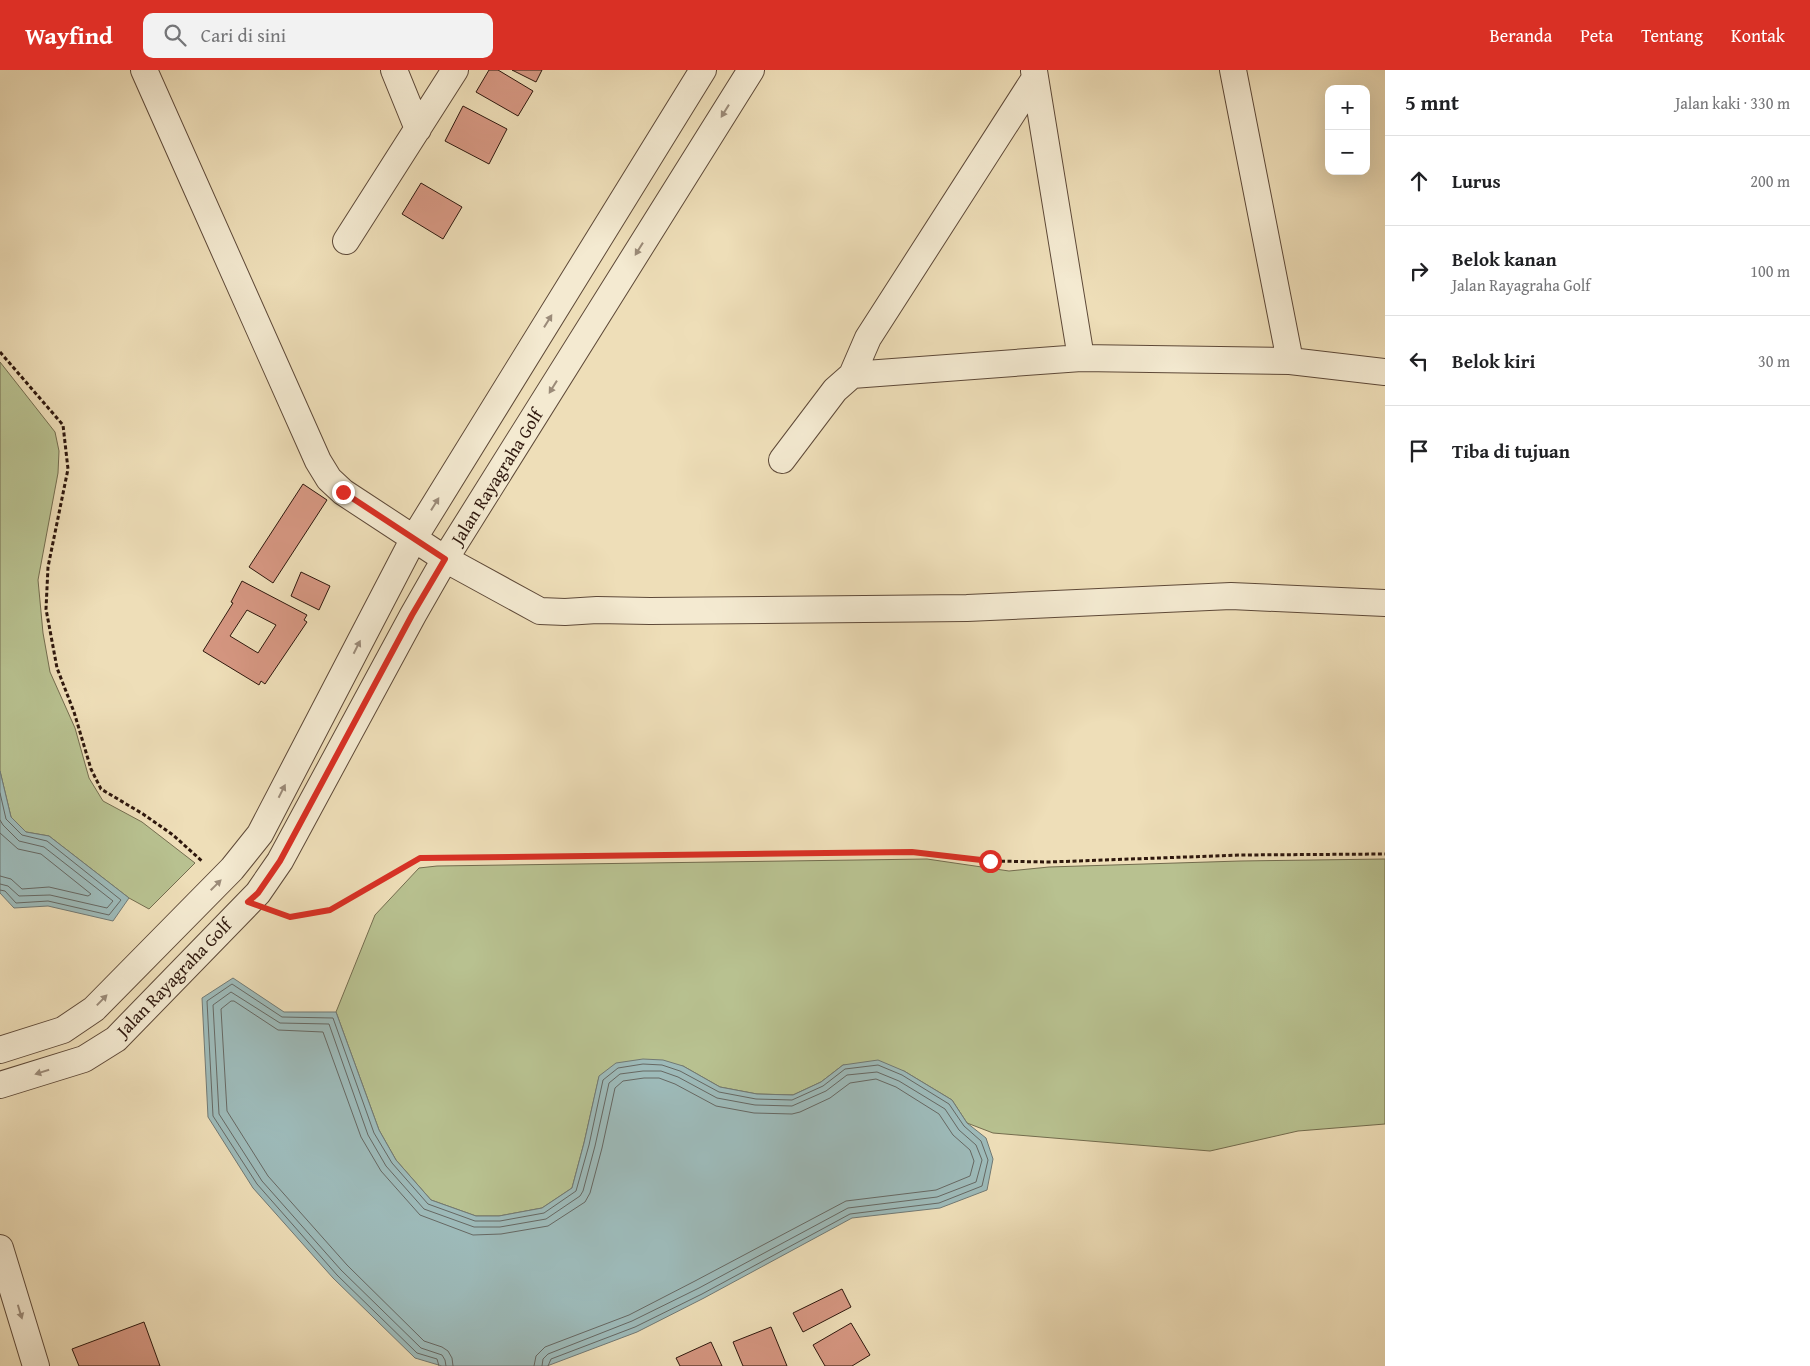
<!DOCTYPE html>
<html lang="id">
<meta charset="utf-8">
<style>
:root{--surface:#fff;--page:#f2f2f2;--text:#202124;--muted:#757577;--line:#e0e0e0;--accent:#d93025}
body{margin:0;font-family:"Gentium Book Plus",serif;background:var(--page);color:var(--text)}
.controls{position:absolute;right:15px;top:15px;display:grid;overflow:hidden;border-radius:10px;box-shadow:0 5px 20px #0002}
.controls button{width:45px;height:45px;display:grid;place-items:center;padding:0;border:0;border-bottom:1px solid var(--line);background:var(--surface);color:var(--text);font:25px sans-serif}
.stop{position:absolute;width:15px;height:15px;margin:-11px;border:4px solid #d93025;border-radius:50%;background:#fff}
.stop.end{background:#d93025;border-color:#fff;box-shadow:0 1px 5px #0008}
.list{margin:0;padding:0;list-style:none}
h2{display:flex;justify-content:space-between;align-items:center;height:65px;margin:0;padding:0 20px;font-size:21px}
h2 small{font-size:16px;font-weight:400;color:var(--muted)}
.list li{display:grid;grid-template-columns:32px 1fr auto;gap:15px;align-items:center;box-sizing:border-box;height:90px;padding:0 20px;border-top:1px solid var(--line)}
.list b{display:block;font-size:19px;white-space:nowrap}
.list p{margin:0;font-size:16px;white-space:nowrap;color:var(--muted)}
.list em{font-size:16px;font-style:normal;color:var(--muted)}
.icon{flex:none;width:28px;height:28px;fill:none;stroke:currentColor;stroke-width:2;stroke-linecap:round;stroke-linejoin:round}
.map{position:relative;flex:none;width:1385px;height:1296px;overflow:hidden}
header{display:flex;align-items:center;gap:30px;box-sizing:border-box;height:70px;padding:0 25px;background:var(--accent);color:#fff}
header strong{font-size:24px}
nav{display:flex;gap:28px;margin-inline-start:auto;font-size:18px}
.search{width:350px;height:45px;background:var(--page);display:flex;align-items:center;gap:12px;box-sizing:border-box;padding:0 18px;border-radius:10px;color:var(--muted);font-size:19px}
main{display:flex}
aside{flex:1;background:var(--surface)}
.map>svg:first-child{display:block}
</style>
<header>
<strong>Wayfind</strong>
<div class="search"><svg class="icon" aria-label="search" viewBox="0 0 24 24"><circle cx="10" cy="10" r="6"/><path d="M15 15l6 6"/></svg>Cari di sini</div>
<nav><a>Beranda</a><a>Peta</a><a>Tentang</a><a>Kontak</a></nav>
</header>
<main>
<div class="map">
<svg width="1385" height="1296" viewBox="0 0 1385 1296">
<rect width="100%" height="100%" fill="#eedeb8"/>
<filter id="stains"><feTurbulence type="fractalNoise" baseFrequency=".004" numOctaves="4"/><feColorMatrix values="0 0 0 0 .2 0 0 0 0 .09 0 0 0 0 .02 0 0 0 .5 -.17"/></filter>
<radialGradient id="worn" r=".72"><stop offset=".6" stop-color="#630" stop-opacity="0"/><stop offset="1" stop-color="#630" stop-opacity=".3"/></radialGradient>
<path fill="#b8c190" stroke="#736c4e" d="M 0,292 L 55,362 L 59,381 L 58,403 L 38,510 L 43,563 L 50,602 L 75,658 L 89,708 L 103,731 L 142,752 L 195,793 L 149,839 L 129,828 L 49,766 L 26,762 L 11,747 L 0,701 Z
M 927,789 L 1009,801 L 1049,797 L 1240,791 L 1385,789 L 1385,1054 L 1298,1061 L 1210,1081 L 993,1063 L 967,1053 L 952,1030 L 904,1001 L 843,995 L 821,1012 L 793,1025 L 757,1024 L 720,1017 L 683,996 L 599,1007 L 584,1073 L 572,1118 L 542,1138 L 499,1146 L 476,1146 L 431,1130 L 396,1090 L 379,1060 L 336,942 L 375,845 L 419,798 L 437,796 Z"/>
<path fill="#9dbab9" stroke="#717974" d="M 0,701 L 11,747 L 26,762 L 49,766 L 129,828 L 113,851 L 48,836 L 14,838 L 0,823 Z
M 233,908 L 284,942 L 336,942 L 379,1060 L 396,1090 L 431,1130 L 476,1146 L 499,1146 L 542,1138 L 572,1118 L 584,1073 L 599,1006 L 616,993 L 643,989 L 663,990 L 683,996 L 720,1017 L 757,1024 L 793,1025 L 821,1012 L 843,995 L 878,990 L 904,1001 L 952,1030 L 967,1053 L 986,1068 L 993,1089 L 987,1120 L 940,1138 L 852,1148 L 704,1228 L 637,1262 L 547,1296 L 442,1296 L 415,1288 L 333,1208 L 253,1118 L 208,1047 L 202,928 Z"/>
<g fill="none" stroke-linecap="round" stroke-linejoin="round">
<path stroke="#666863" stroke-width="1" d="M 0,723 L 6,749 L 22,765 L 47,771 L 121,830 L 109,845 L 48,831 L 16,833 L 5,821 L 0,820
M 0,750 L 3,755 L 19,771 L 44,777 L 113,831 L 107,838 L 50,825 L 19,826 L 8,816 L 0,814
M 0,763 L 18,779 L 41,784 L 91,824 L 88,826 L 49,817 L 22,819 L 11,809 L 0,806
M 439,1296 L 437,1289 L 417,1283 L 337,1205 L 257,1114 L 213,1046 L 207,931 L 232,914 L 282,947 L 333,948 L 374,1063 L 392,1093 L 428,1134 L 475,1151 L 500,1151 L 544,1143 L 576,1121 L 589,1075 L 603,1010 L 618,998 L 643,994 L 662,995 L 680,1001 L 719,1022 L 756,1029 L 792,1030 L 823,1016 L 845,999 L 878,995 L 902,1005 L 949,1034 L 964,1056 L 981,1071 L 988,1090 L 982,1116 L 939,1133 L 850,1144 L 702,1224 L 635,1257 L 551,1289 L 548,1296
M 446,1296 L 445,1290 L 442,1285 L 421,1278 L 341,1200 L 262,1111 L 219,1044 L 213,935 L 231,922 L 280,953 L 329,954 L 368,1065 L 386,1096 L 424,1139 L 474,1157 L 500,1157 L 546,1149 L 580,1126 L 583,1121 L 595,1076 L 609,1013 L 620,1004 L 643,1001 L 661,1001 L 678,1007 L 717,1028 L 755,1035 L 792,1036 L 826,1021 L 847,1005 L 877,1002 L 899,1011 L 945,1039 L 959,1060 L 976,1075 L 982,1090 L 976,1112 L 937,1127 L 848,1138 L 699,1218 L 632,1251 L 548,1284 L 543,1289 L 542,1296
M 453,1296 L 452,1288 L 448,1281 L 442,1277 L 424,1271 L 347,1195 L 268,1106 L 227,1041 L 221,939 L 231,931 L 234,931 L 278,960 L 323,962 L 361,1067 L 381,1101 L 420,1145 L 473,1165 L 501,1164 L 548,1156 L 585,1132 L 590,1123 L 602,1078 L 615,1018 L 623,1011 L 644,1008 L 659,1008 L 675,1014 L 716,1036 L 754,1043 L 792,1044 L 800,1042 L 830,1028 L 850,1013 L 876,1009 L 896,1017 L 939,1044 L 953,1065 L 970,1080 L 974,1091 L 970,1106 L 936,1120 L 846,1131 L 695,1211 L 629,1245 L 545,1277 L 536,1286 L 534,1296"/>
</g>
<path fill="#d69782" stroke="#2e170d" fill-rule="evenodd" d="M 489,0 L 498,0 L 533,21 L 518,46 L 476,22 Z
M 512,0 L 542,0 L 536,12 Z
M 463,36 L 507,59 L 489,94 L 445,71 Z
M 421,113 L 462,137 L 443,169 L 402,144 Z
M 303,414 L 327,430 L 273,513 L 249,497 Z
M 301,502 L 330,516 L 319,540 L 291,526 Z
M 242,511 L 307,545 L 304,550 L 307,552 L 265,614 L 261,611 L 259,615 L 203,581 L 233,533 L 231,532 ZM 247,540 L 276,555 L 258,583 L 230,566 Z
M 842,1219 L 851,1237 L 803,1262 L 793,1243 Z
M 144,1252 L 160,1296 L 79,1296 L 72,1279 Z
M 851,1253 L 870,1285 L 852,1296 L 825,1296 L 813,1275 Z
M 771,1257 L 787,1296 L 743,1296 L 733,1272 Z
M 711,1272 L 722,1296 L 680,1296 L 676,1288 Z"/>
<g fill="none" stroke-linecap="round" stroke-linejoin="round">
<defs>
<path id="minor" d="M 144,0 L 318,391 L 329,409 L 343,422 L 445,489 L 540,541 L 565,542 L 597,540 L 650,541 L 967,538 L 1231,526 L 1385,533
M 394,0 L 418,59
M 1233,0 L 1290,291
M 1034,1 L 1081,288
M 346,171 L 455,0
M 852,305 L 868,268 L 1035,8
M 782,390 L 835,320 L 852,305 L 1081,288 L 1290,291 L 1385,302
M 0,980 L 63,960 L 94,939 L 232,799 L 260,764 L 414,468 L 703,0
M 0,1015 L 84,989 L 116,969 L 258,823 L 280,791 L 413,545 L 445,489 L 751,0
M 0,1178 L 36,1296"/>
</defs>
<use href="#minor" stroke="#5e4938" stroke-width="28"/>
<path stroke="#2e170d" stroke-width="3" stroke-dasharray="4 2.5" stroke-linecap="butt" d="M 0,282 L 63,355 L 68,399 L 48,497 L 46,539 L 57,598 L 74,642 L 91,699 L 101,719 L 143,744 L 173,765 L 203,792
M 276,842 L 290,847 L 330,840 L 420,788 L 912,782 L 990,791 L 1049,792 L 1241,785 L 1385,784"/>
<use href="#minor" stroke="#f4ead1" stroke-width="26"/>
</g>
<defs><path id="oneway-solid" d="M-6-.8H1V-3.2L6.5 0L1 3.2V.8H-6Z" transform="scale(1.25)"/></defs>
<g fill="#9b8b79">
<use href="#oneway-solid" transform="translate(725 41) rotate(122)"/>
<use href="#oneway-solid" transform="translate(639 179) rotate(122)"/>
<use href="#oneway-solid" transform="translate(548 251) rotate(-58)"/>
<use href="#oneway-solid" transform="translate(553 317) rotate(122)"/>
<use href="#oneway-solid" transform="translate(435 434) rotate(-58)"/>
<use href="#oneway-solid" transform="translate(357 577) rotate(-63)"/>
<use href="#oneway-solid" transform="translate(282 721) rotate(-63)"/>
<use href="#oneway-solid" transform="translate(216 815) rotate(-45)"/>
<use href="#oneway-solid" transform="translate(102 930) rotate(-46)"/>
<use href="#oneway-solid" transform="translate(42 1002) rotate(163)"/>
<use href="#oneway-solid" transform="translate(20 1242) rotate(73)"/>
</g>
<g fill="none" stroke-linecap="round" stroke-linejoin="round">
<path stroke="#d93025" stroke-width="6" d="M 343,422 L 445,489 L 412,545 L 280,791 L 258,823 L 248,832 L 290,847 L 330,840 L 420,788 L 912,782 L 990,791"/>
</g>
<g text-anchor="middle" stroke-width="4" stroke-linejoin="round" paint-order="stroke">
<g font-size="18" fill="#2e170d" stroke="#f4ead1">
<text transform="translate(497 407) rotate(-58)" y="6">Jalan Rayagraha Golf</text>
<text transform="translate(174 908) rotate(-46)" y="6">Jalan Rayagraha Golf</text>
</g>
</g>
<rect width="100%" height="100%" filter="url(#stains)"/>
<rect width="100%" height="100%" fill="url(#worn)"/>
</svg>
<div class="controls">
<button>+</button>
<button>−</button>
</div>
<div class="stop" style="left:990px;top:791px"></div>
<div class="stop end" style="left:343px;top:422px"></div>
</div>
<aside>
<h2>5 mnt<small>Jalan kaki · 330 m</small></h2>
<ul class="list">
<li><svg class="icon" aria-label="ahead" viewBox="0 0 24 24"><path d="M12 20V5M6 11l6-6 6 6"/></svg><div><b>Lurus</b></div><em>200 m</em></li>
<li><svg class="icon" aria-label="right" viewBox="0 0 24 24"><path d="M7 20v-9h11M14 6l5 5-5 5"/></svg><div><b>Belok kanan</b><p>Jalan Rayagraha Golf</p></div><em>100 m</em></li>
<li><svg class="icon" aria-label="left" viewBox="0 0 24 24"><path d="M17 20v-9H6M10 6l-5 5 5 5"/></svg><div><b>Belok kiri</b></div><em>30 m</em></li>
<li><svg class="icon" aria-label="arrive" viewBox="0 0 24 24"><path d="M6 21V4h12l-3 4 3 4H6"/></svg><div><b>Tiba di tujuan</b></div></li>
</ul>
</aside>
</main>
